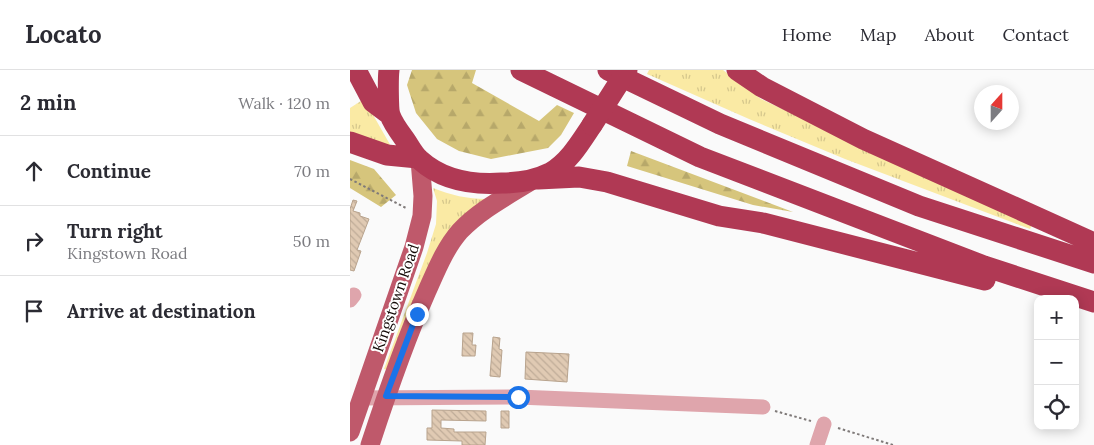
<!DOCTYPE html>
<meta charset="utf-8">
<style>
:root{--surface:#fff;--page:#f7f7f7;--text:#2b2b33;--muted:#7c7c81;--line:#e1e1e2}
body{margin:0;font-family:Lora,serif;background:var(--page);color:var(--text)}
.controls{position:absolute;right:15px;bottom:15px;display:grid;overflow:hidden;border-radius:10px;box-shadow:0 2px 12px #0003}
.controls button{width:45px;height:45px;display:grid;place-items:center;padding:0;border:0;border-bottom:1px solid var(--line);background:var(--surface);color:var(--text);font:25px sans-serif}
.compass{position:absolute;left:624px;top:15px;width:45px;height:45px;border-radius:50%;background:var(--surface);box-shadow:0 2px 12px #0003;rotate:21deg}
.stop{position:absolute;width:15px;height:15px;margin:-11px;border:4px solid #1a73e8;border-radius:50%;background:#fff}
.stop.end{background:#1a73e8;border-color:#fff;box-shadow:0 1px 5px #0008}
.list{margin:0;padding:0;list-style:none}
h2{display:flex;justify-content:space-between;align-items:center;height:65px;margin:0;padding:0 20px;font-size:21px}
h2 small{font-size:16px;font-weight:400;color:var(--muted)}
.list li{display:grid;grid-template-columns:32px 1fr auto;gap:15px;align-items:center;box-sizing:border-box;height:70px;padding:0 20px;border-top:1px solid var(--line)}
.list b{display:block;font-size:19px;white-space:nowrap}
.list p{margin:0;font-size:16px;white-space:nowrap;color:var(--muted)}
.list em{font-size:16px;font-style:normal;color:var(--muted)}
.icon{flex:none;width:28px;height:28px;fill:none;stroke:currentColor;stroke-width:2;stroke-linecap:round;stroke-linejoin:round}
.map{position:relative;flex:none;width:744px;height:375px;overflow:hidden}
header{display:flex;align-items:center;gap:30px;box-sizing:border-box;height:70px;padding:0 25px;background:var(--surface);border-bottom:1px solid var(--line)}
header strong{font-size:24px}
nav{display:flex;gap:28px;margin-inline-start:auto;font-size:18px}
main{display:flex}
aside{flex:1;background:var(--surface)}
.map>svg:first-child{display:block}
</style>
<header>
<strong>Locato</strong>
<nav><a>Home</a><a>Map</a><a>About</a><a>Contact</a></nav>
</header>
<main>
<aside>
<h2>2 min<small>Walk · 120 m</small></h2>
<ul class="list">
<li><svg class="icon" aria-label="ahead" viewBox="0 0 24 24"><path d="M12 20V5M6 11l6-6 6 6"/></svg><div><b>Continue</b></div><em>70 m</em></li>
<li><svg class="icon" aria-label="right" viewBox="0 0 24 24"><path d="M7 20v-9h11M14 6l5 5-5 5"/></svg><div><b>Turn right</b><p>Kingstown Road</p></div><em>50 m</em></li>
<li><svg class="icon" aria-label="arrive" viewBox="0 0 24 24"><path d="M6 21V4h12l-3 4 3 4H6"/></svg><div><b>Arrive at destination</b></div></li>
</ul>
</aside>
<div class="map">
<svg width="744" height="375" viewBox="0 0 744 375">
<defs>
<pattern id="grass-tufts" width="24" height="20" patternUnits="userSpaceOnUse" patternTransform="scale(1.25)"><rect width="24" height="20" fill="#faeaa4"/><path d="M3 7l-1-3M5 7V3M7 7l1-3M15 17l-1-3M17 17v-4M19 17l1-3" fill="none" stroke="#d5c78c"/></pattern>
<pattern id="forest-firs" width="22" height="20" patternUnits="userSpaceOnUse" patternTransform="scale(1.25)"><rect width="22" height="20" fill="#d6c57c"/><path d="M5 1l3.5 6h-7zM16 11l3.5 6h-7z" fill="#b7a86a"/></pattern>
<pattern id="building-back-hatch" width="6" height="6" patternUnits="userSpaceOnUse" patternTransform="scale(1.25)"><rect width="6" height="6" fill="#e0cab3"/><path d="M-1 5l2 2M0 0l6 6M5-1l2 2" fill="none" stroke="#bfac98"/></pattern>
</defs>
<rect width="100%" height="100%" fill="#fafafa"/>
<path fill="url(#grass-tufts)" d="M 299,0 L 373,0 L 411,29 L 682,155 L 680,159 L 495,89 L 399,49 L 297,4 Z
M 14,29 L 42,78 L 0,65 L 0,38 Z
M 83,118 C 101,125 117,129 136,129 L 116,144 L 41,301 L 34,299 L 77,183 L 86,154 L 87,131 Z"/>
<path fill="url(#forest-firs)" d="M 62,0 L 126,0 L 122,13 L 189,51 L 207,35 L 224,43 L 211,65 L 198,78 L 141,89 L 109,81 L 87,69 L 66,43 L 57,15 Z
M 281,81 L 443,142 L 403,135 L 277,96 Z
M 0,90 L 24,99 L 46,125 L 31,137 L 0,118 Z"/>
<path fill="url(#building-back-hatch)" stroke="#b8a38d" d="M 3,130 L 7,131 L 3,141 L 10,143 L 10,146 L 19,149 L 7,180 L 11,181 L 4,201 L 0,200 L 0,139 Z
M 113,263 L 123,263 L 122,275 L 126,275 L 125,286 L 112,286 Z
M 143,267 L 150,268 L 149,279 L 152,280 L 150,307 L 140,306 Z
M 176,282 L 219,284 L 217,312 L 175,309 Z
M 82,340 L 136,341 L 136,351 L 91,350 L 91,358 L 104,359 L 104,362 L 136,362 L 135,375 L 112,375 L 112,371 L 77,370 L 77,358 L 82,358 Z
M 151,341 L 159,341 L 159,358 L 151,358 Z"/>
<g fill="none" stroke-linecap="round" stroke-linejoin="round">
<path stroke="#7f7a79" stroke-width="2" stroke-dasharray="2.5 2.5" stroke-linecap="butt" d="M 0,109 L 56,138
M 425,341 L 461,351
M 488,358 L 543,375"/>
<path stroke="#dfa5ac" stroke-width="15" d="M 0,230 L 4,225
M 11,328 L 168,327 L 413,337
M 467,375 L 474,354"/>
<path stroke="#bf596b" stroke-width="19" d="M 0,362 L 64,177 L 72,146 L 73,126 L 70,90
M 20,375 C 37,323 55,271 77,221 C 86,201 95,178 110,161 C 130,140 157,126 181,111"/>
<path stroke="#b03954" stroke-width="21" d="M 6,0 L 23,32 L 39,44
M 39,0 C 38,7 38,40 40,45 C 43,54 51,64 56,71 C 60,77 64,85 70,90 C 92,110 123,115 152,113 C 169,113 184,111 200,103 C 219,92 230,73 242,55
M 171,0 L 350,87 L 634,196 L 744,232
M 258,0 L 370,54 L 569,136 L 744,193
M 387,0 L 412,17 L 513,69 L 744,173
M 0,72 L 37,85 L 68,88
M 188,109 L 229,107 L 257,112 L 369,146 L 413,153 L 635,210"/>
<path stroke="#b03954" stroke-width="21" d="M 242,55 L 277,0"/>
</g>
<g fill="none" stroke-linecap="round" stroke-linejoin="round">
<path stroke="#1a73e8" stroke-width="6" d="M 67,244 L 36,326 L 168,327"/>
</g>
<g text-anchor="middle" stroke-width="4" stroke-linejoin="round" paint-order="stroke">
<g font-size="15" fill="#130906" stroke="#fff">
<text transform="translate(46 228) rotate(-71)" y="5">Kingstown Road</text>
</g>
</g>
</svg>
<div class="controls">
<button>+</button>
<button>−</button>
<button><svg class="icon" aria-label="locate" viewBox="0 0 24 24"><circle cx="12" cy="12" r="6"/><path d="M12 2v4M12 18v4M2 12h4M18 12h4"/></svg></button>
</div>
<svg class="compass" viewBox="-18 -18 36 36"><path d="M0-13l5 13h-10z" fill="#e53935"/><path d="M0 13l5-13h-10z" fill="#7c7c81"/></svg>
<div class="stop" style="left:168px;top:327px"></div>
<div class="stop end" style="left:67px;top:244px"></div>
</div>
</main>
